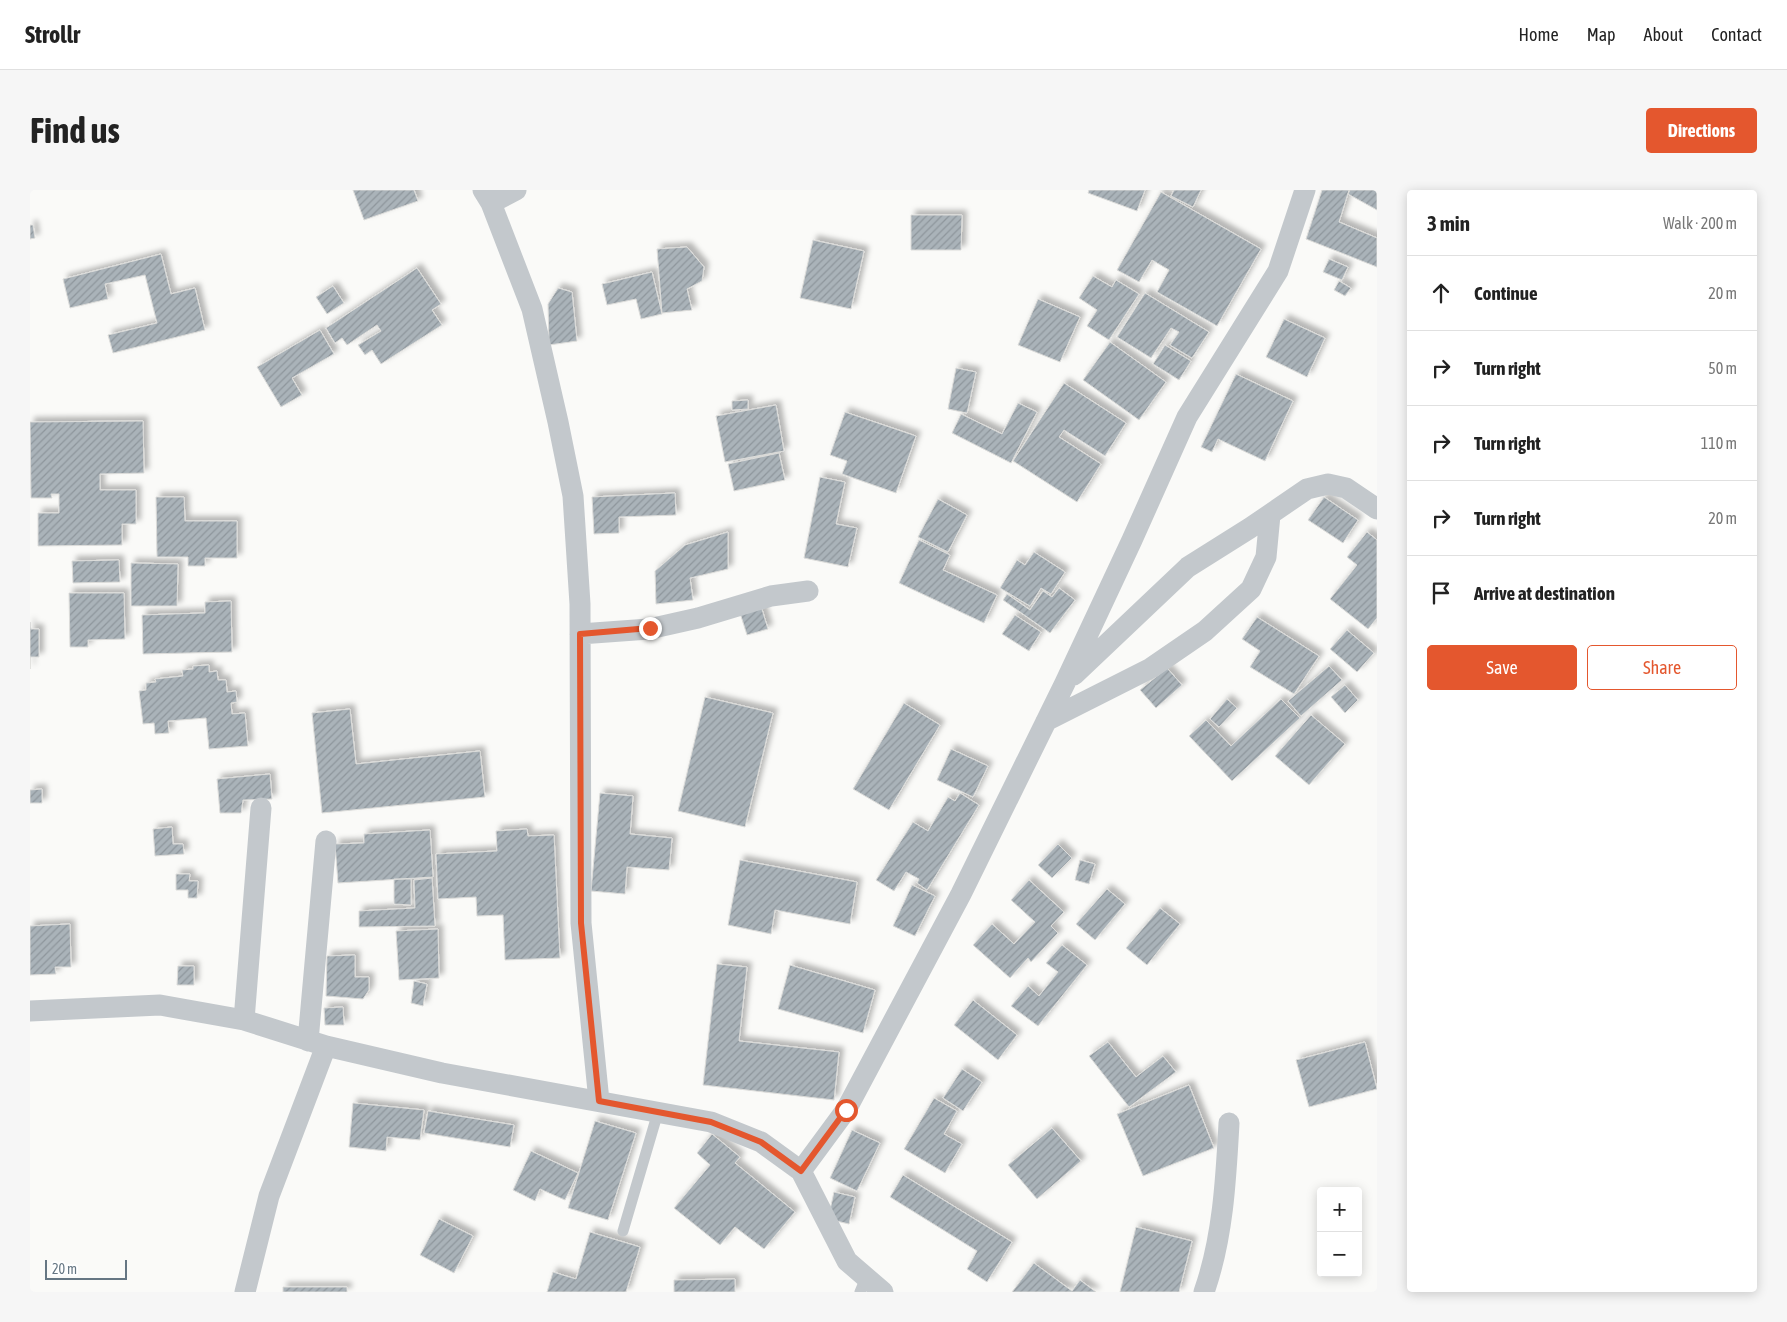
<!DOCTYPE html>
<meta charset="utf-8">
<style>
:root{--surface:#fff;--page:#f6f6f6;--text:#222;--muted:#767676;--line:#e0e0e0;--accent:#e4572e}
body{margin:0;font-family:"Asap Condensed",sans-serif;background:var(--page);color:var(--text)}
.controls{position:absolute;right:15px;bottom:15px;display:grid;overflow:hidden;border-radius:5px;box-shadow:0 2px 12px #0003}
.controls button{width:45px;height:45px;display:grid;place-items:center;padding:0;border:0;border-bottom:1px solid var(--line);background:var(--surface);color:var(--text);font:25px sans-serif}
.scale{position:absolute;left:15px;bottom:12px;width:82px;box-sizing:border-box;padding-left:5px;border:2px solid #657683;border-top:0;font-size:14px;line-height:18px;white-space:nowrap;color:#657683;-webkit-text-stroke:4px #fff;paint-order:stroke}
.stop{position:absolute;width:15px;height:15px;margin:-11px;border:4px solid #e4572e;border-radius:50%;background:#fff}
.stop.end{background:#e4572e;border-color:#fff;box-shadow:0 1px 5px #0008}
.list{margin:0;padding:0;list-style:none}
h2{display:flex;justify-content:space-between;align-items:center;height:65px;margin:0;padding:0 20px;font-size:21px}
h2 small{font-size:16px;font-weight:400;color:var(--muted)}
.list li{display:grid;grid-template-columns:32px 1fr auto;gap:15px;align-items:center;box-sizing:border-box;height:75px;padding:0 20px;border-top:1px solid var(--line)}
.list b{display:block;font-size:19px;white-space:nowrap}
.list em{font-size:16px;font-style:normal;color:var(--muted)}
.actions{display:flex;gap:10px;padding:15px 20px}
.actions a{flex:1;padding:11px 0;border:1px solid var(--accent);border-radius:5px;text-align:center;font-size:18px;color:var(--accent)}
.actions .main{background:var(--accent);color:#fff}
.icon{flex:none;width:28px;height:28px;fill:none;stroke:currentColor;stroke-width:2;stroke-linecap:round;stroke-linejoin:round}
.map{position:relative;flex:none;width:1347px;height:1102px;overflow:hidden;border-radius:5px}
header{display:flex;align-items:center;gap:30px;box-sizing:border-box;height:70px;padding:0 25px;background:var(--surface);border-bottom:1px solid var(--line)}
header strong{font-size:24px}
nav{display:flex;gap:28px;margin-inline-start:auto;font-size:18px}
.intro{display:flex;align-items:center;justify-content:space-between;box-sizing:border-box;height:120px;padding:0 30px}
h1{margin:0;font-size:35px}
.button{padding:12px 22px;border-radius:5px;background:var(--accent);color:#fff;font-size:18px;font-weight:700}
main{display:flex;gap:30px;padding:0 30px}
aside{flex:1;background:var(--surface);border-radius:5px;box-shadow:0 2px 12px #0003}
.map>svg:first-child{display:block}
</style>
<header>
<strong>Strollr</strong>
<nav><a>Home</a><a>Map</a><a>About</a><a>Contact</a></nav>
</header>
<div class="intro"><h1>Find us</h1><a class="button">Directions</a></div>
<main>
<div class="map">
<svg width="1347" height="1102" viewBox="0 0 1347 1102">
<defs>
<pattern id="building-hatch" width="6" height="6" patternUnits="userSpaceOnUse" patternTransform="scale(1.25)"><rect width="6" height="6" fill="#aab3b9"/><path d="M-1 1l2-2M0 6l6-6M5 7l2-2" fill="none" stroke="#8e969c"/></pattern>
<filter id="shadow"><feDropShadow dx="4.5" dy="-4.5" stdDeviation="2.5" flood-color="#0004"/></filter>
</defs>
<rect width="100%" height="100%" fill="#fafaf8"/>
<path fill="url(#building-hatch)" stroke="#dcdcda" filter="url(#shadow)" d="M 323,0 L 384,0 L 388,11 L 334,30 Z
M 1059,0 L 1115,0 L 1107,21 L 1058,3 Z
M 1144,0 L 1171,0 L 1163,17 L 1141,6 Z
M 1292,0 L 1319,0 L 1309,32 L 1347,48 L 1347,77 L 1276,49 Z
M 1320,0 L 1347,0 L 1347,20 L 1318,4 Z
M 1131,2 L 1231,59 L 1187,136 L 1127,102 L 1139,80 L 1122,70 L 1109,92 L 1087,80 Z
M 881,25 L 932,25 L 931,60 L 881,60 Z
M 0,35 L 3,35 L 5,48 L 0,49 Z
M 783,50 L 834,61 L 821,119 L 770,108 Z
M 657,57 L 674,77 L 672,91 L 657,99 L 662,120 L 632,123 L 627,59 Z
M 131,64 L 141,104 L 165,98 L 175,140 L 83,163 L 78,145 L 127,133 L 115,85 L 75,94 L 78,109 L 40,118 L 33,89 Z
M 1299,69 L 1318,77 L 1312,90 L 1293,82 Z
M 387,78 L 411,114 L 402,120 L 412,135 L 351,174 L 342,160 L 335,165 L 328,155 L 351,141 L 347,135 L 317,155 L 312,148 L 305,153 L 296,138 Z
M 622,82 L 632,124 L 611,129 L 606,109 L 577,115 L 572,94 Z
M 1063,86 L 1082,97 L 1086,90 L 1109,104 L 1079,150 L 1057,136 L 1067,120 L 1049,108 Z
M 1309,91 L 1321,98 L 1315,106 L 1304,100 Z
M 303,96 L 314,113 L 297,124 L 286,107 Z
M 528,98 L 542,102 L 547,151 L 519,155 L 518,114 Z
M 1115,103 L 1179,142 L 1162,168 L 1140,155 L 1149,142 L 1141,138 L 1121,168 L 1087,147 Z
M 1008,109 L 1050,127 L 1030,172 L 988,155 Z
M 1254,129 L 1295,148 L 1277,187 L 1236,167 Z
M 290,140 L 304,164 L 262,188 L 272,205 L 251,217 L 227,177 Z
M 1080,152 L 1136,192 L 1109,230 L 1053,190 Z
M 1135,155 L 1161,171 L 1149,190 L 1123,174 Z
M 926,178 L 946,182 L 937,223 L 918,219 Z
M 1206,184 L 1263,211 L 1235,271 L 1188,249 L 1182,262 L 1171,257 Z
M 1034,193 L 1096,233 L 1075,266 L 1034,240 L 1029,247 L 1071,274 L 1047,312 L 983,271 Z
M 718,210 L 718,219 L 702,220 L 702,211 Z
M 988,213 L 1007,222 L 981,273 L 922,243 L 931,224 L 972,244 Z
M 746,215 L 754,261 L 695,272 L 686,226 Z
M 815,222 L 886,246 L 866,303 L 812,284 L 817,271 L 800,265 Z
M 113,231 L 114,283 L 70,284 L 70,300 L 106,300 L 106,334 L 92,334 L 92,355 L 8,356 L 8,323 L 29,323 L 29,304 L 21,304 L 22,308 L 1,308 L 0,232 Z
M 749,263 L 755,290 L 704,301 L 698,274 Z
M 790,287 L 815,292 L 806,334 L 827,338 L 818,377 L 774,368 Z
M 645,303 L 646,325 L 589,327 L 589,343 L 564,344 L 562,307 Z
M 126,307 L 154,307 L 155,331 L 207,331 L 207,368 L 175,368 L 175,376 L 158,376 L 158,367 L 127,367 Z
M 1294,307 L 1328,330 L 1313,353 L 1278,330 Z
M 908,309 L 937,325 L 918,362 L 888,347 Z
M 698,342 L 698,379 L 660,388 L 663,410 L 626,414 L 625,381 L 655,355 Z
M 1337,342 L 1347,350 L 1347,428 L 1338,439 L 1300,409 L 1327,375 L 1317,367 Z
M 889,350 L 920,365 L 913,380 L 967,405 L 954,433 L 869,393 Z
M 1004,362 L 1035,382 L 1021,404 L 1011,398 L 1000,416 L 970,398 L 987,370 L 995,375 Z
M 89,370 L 90,392 L 43,393 L 42,371 Z
M 101,373 L 148,374 L 147,416 L 101,416 Z
M 1029,398 L 1045,410 L 1020,443 L 973,410 L 977,404 L 1000,420 L 1013,401 L 1022,407 Z
M 39,403 L 94,403 L 95,449 L 58,450 L 58,457 L 40,457 Z
M 201,411 L 202,462 L 113,464 L 112,425 L 175,423 L 175,412 Z
M 731,416 L 738,439 L 717,445 L 710,423 Z
M 985,425 L 1011,442 L 999,461 L 972,444 Z
M 1227,427 L 1289,466 L 1264,504 L 1220,477 L 1230,461 L 1212,449 Z
M 0,432 L 1,439 L 9,439 L 9,467 L 0,467 L 0,479 Z
M 1317,440 L 1344,463 L 1327,482 L 1300,459 Z
M 179,475 L 179,482 L 187,481 L 188,490 L 196,490 L 197,502 L 206,501 L 207,512 L 201,513 L 202,524 L 215,523 L 218,556 L 179,559 L 176,528 L 138,531 L 139,543 L 125,544 L 124,533 L 113,534 L 109,501 L 116,500 L 116,493 L 126,492 L 125,489 L 153,486 L 152,480 L 163,479 L 163,476 Z
M 1299,476 L 1312,490 L 1271,526 L 1258,511 Z
M 1137,478 L 1152,495 L 1126,518 L 1110,500 Z
M 1315,495 L 1328,510 L 1315,523 L 1301,507 Z
M 675,507 L 743,523 L 715,637 L 648,621 Z
M 1197,509 L 1207,518 L 1189,537 L 1180,529 Z
M 1251,509 L 1270,528 L 1202,591 L 1159,546 L 1176,530 L 1201,556 Z
M 874,513 L 910,535 L 859,620 L 823,599 Z
M 320,519 L 326,574 L 450,561 L 455,607 L 292,623 L 282,523 Z
M 1281,525 L 1315,554 L 1279,595 L 1245,566 Z
M 921,559 L 958,576 L 943,607 L 907,590 Z
M 240,584 L 242,609 L 213,610 L 211,623 L 190,623 L 187,589 Z
M 12,599 L 12,613 L 0,613 L 0,600 Z
M 570,603 L 603,606 L 600,644 L 642,648 L 639,680 L 597,677 L 595,704 L 561,701 Z
M 930,603 L 949,615 L 897,700 L 887,693 L 889,689 L 876,682 L 864,701 L 846,690 L 883,632 L 898,641 L 918,607 L 925,611 Z
M 142,637 L 143,654 L 153,654 L 154,664 L 125,666 L 123,639 Z
M 497,639 L 498,646 L 524,645 L 530,768 L 475,770 L 473,725 L 447,726 L 446,707 L 408,709 L 406,664 L 467,661 L 466,641 Z
M 400,640 L 403,687 L 308,693 L 305,654 L 334,653 L 334,644 Z
M 1028,654 L 1042,668 L 1022,688 L 1008,675 Z
M 710,670 L 827,692 L 820,734 L 745,720 L 741,744 L 698,735 Z
M 1050,670 L 1065,674 L 1059,694 L 1045,690 Z
M 146,684 L 160,684 L 159,691 L 168,691 L 167,708 L 158,708 L 158,700 L 146,700 Z
M 402,688 L 405,736 L 329,737 L 329,721 L 385,718 L 384,690 Z
M 364,689 L 381,689 L 381,715 L 364,714 Z
M 999,690 L 1034,722 L 1021,736 L 1028,743 L 1001,772 L 998,768 L 980,788 L 943,755 L 962,734 L 984,754 L 1005,732 L 981,710 Z
M 882,695 L 905,706 L 885,746 L 863,736 Z
M 1077,699 L 1095,714 L 1065,750 L 1046,734 Z
M 1130,718 L 1150,734 L 1117,775 L 1096,758 Z
M 40,734 L 41,777 L 25,777 L 26,784 L 0,785 L 0,736 Z
M 408,739 L 409,788 L 369,790 L 366,741 Z
M 1032,755 L 1057,775 L 1008,836 L 981,816 L 998,796 L 1009,806 L 1028,782 L 1016,773 Z
M 325,765 L 325,787 L 339,787 L 339,800 L 333,809 L 296,806 L 297,766 Z
M 687,774 L 717,777 L 709,851 L 809,862 L 804,910 L 673,895 Z
M 760,775 L 845,800 L 833,843 L 748,819 Z
M 148,776 L 164,776 L 164,795 L 147,795 Z
M 384,791 L 397,794 L 393,816 L 381,813 Z
M 943,810 L 987,845 L 968,870 L 924,835 Z
M 313,817 L 314,835 L 295,835 L 294,818 Z
M 1078,852 L 1106,887 L 1133,866 L 1146,882 L 1099,917 L 1059,866 Z
M 1335,852 L 1347,899 L 1279,917 L 1266,870 Z
M 932,879 L 952,892 L 933,921 L 913,908 Z
M 1159,895 L 1184,958 L 1113,986 L 1087,924 Z
M 904,908 L 927,921 L 914,944 L 932,954 L 915,983 L 874,959 Z
M 323,913 L 394,920 L 390,950 L 357,947 L 356,961 L 319,957 Z
M 398,921 L 484,935 L 480,957 L 394,943 Z
M 565,931 L 606,943 L 578,1030 L 538,1018 Z
M 1022,938 L 1051,971 L 1007,1009 L 978,975 Z
M 822,940 L 850,953 L 827,1001 L 800,988 Z
M 682,944 L 710,967 L 705,973 L 765,1022 L 734,1059 L 705,1037 L 690,1055 L 644,1018 L 680,975 L 667,963 Z
M 501,961 L 548,983 L 535,1010 L 510,999 L 505,1011 L 483,1000 Z
M 873,985 L 982,1052 L 957,1092 L 937,1079 L 947,1061 L 860,1007 Z
M 804,1002 L 825,1007 L 819,1034 L 798,1029 Z
M 409,1029 L 443,1046 L 424,1083 L 390,1065 Z
M 1106,1037 L 1162,1051 L 1149,1102 L 1090,1102 Z
M 560,1042 L 610,1057 L 596,1102 L 517,1102 L 523,1082 L 546,1089 Z
M 1004,1073 L 1042,1101 L 1050,1090 L 1066,1102 L 982,1102 Z
M 705,1089 L 705,1102 L 644,1102 L 644,1090 Z
M 253,1097 L 317,1097 L 317,1102 L 253,1102 Z"/>
<g fill="none" stroke-linecap="round" stroke-linejoin="round">
<path stroke="#c3c8cc" stroke-width="11" d="M 593,1041 L 628,922
M 830,1102 L 836,1088"/>
<path stroke="#c3c8cc" stroke-width="21" d="M 453,0 L 461,13 L 502,119 L 528,232 L 543,306 L 550,414 L 551,733 L 569,911
M 461,13 L 486,0
M 550,444 L 619,439 L 668,428 L 741,406 L 778,401
M 1044,485 L 1158,377 L 1220,338 L 1277,299 L 1298,294 L 1316,298 L 1347,319
M 1016,531 L 1121,478 L 1175,441 L 1221,399 L 1236,367 L 1240,325
M 0,821 L 130,815 L 214,830 L 296,856 L 412,883 L 681,932 L 731,952 L 771,981 L 817,1071 L 853,1102
M 214,830 L 231,618
M 278,851 L 296,651
M 771,981 L 816,920 L 931,704 L 1035,493 L 1102,350 L 1157,227 L 1248,81 L 1275,0
M 215,1102 L 239,1006 L 296,856
M 1174,1102 C 1193,1048 1196,989 1199,933"/>
</g>
<g fill="none" stroke-linecap="round" stroke-linejoin="round">
<path stroke="#e4572e" stroke-width="6" d="M 620,438 L 550,444 L 551,733 L 569,911 L 681,932 L 731,952 L 771,981 L 816,920"/>
</g>
</svg>
<div class="controls">
<button>+</button>
<button>−</button>
</div>
<div class="scale">20 m</div>
<div class="stop" style="left:816px;top:920px"></div>
<div class="stop end" style="left:620px;top:438px"></div>
</div>
<aside>
<h2>3 min<small>Walk · 200 m</small></h2>
<ul class="list">
<li><svg class="icon" aria-label="ahead" viewBox="0 0 24 24"><path d="M12 20V5M6 11l6-6 6 6"/></svg><div><b>Continue</b></div><em>20 m</em></li>
<li><svg class="icon" aria-label="right" viewBox="0 0 24 24"><path d="M7 20v-9h11M14 6l5 5-5 5"/></svg><div><b>Turn right</b></div><em>50 m</em></li>
<li><svg class="icon" aria-label="right" viewBox="0 0 24 24"><path d="M7 20v-9h11M14 6l5 5-5 5"/></svg><div><b>Turn right</b></div><em>110 m</em></li>
<li><svg class="icon" aria-label="right" viewBox="0 0 24 24"><path d="M7 20v-9h11M14 6l5 5-5 5"/></svg><div><b>Turn right</b></div><em>20 m</em></li>
<li><svg class="icon" aria-label="arrive" viewBox="0 0 24 24"><path d="M6 21V4h12l-3 4 3 4H6"/></svg><div><b>Arrive at destination</b></div></li>
</ul>
<div class="actions"><a class="main">Save</a><a>Share</a></div>
</aside>
</main>
